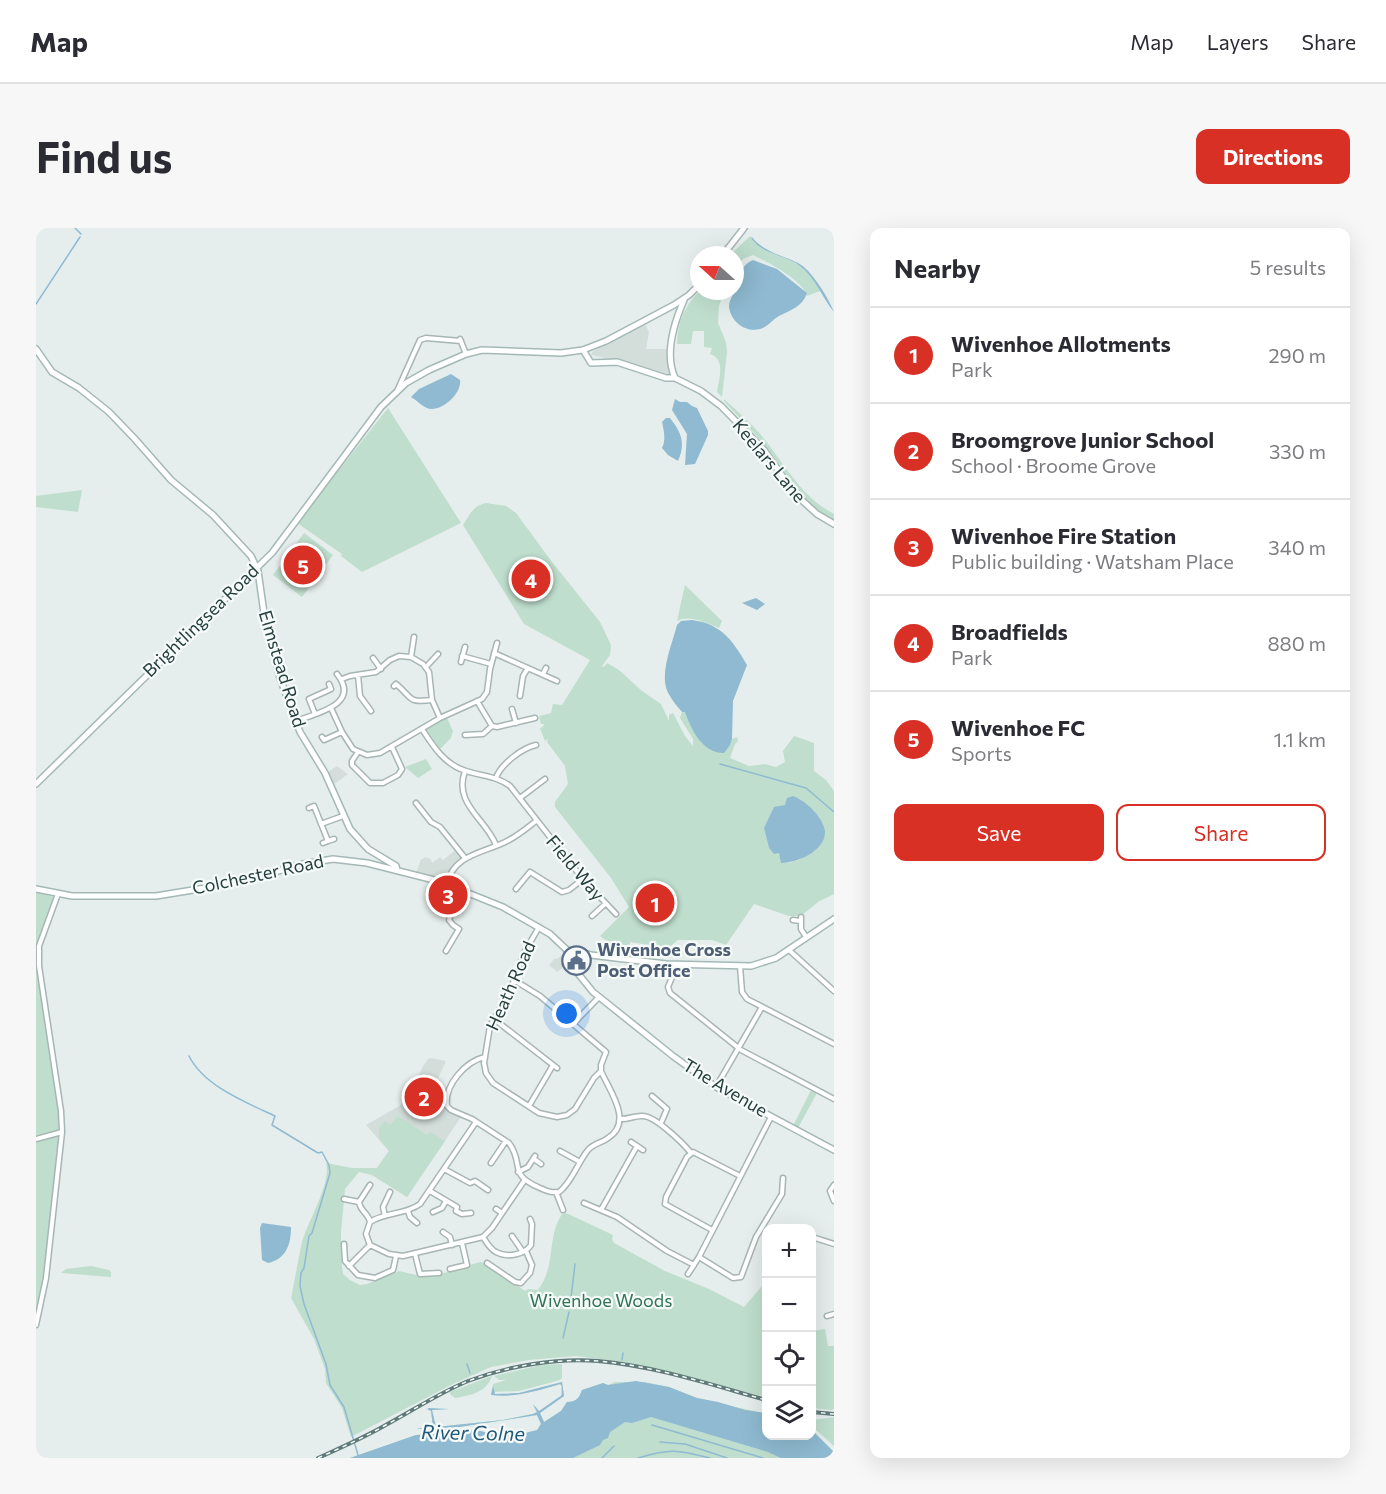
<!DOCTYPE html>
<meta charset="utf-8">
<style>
:root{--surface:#fff;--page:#f7f7f7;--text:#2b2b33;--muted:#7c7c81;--line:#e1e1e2;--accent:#d93025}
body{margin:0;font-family:Commissioner,sans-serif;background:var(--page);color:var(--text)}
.controls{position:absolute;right:18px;bottom:18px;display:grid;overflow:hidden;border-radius:12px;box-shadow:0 6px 24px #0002}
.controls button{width:54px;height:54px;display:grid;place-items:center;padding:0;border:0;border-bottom:2px solid var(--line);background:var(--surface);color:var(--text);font:30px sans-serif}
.compass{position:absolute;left:654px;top:18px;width:54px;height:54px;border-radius:50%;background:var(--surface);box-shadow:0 6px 24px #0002;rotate:291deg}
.you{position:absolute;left:531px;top:786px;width:21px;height:21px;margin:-15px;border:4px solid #fff;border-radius:50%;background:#1a73e8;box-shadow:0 0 0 9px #1a73e833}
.badge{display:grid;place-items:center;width:39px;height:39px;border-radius:50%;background:var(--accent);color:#fff;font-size:20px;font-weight:700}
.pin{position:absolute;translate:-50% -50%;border:3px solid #fff;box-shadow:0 2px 6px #0006}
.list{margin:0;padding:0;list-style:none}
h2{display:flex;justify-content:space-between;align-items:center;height:78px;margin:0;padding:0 24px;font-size:26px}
h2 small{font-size:20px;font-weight:400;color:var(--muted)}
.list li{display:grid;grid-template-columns:39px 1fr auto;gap:18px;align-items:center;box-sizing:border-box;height:96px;padding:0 24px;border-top:2px solid var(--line)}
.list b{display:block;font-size:22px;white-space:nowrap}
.list p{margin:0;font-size:20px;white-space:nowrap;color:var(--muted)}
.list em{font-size:20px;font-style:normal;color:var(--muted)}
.actions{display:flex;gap:12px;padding:18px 24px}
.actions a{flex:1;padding:14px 0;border:2px solid var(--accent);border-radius:12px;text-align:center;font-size:21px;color:var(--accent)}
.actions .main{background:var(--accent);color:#fff}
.icon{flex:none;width:33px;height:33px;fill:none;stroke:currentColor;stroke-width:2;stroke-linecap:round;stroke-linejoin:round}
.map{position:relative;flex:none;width:798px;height:1230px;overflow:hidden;border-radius:12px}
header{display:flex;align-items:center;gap:36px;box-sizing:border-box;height:84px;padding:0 30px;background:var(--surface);border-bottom:2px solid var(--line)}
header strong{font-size:28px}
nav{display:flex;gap:33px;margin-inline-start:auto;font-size:21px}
.intro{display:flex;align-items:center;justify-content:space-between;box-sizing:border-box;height:144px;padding:0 36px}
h1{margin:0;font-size:42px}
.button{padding:15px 27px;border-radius:12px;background:var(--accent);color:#fff;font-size:21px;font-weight:700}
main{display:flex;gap:36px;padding:0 36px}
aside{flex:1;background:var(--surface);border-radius:12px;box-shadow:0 6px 24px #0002}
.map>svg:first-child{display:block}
</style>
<header>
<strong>Map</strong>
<nav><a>Map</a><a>Layers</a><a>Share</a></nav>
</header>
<div class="intro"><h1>Find us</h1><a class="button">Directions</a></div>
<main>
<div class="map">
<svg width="798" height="1230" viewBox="0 0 798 1230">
<rect width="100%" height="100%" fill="#e5eeec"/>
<path fill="#d3dedb" d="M 609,96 L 613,104 L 610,121 L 634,121 L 636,148 L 634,150 L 589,134 L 555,127 L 556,124 Z
M 301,538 L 312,546 L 297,557 L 292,544 Z
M 422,620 L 429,629 L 410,654 L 380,645 L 385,631 L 387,631 L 388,629 L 395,631 L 396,635 L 404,629 L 407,632 Z
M 538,725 L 554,729 L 554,731 L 542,740 L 536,728 Z
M 527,726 L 533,735 L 521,744 L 513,737 L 519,730 L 521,731 Z
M 395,830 L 410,833 L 400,855 L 413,861 L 409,872 L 411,881 L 425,889 L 371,969 L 336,947 L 353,923 L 330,897 L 370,874 L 383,857 L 382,849 L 387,838 L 392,831 Z"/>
<path fill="#bfdecd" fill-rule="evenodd" d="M 714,8 C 725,26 746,26 763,37 C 772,42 779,54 784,63 L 771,68 C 768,53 731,34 717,27 L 707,31 L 699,40 L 699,27 L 694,27 Z
M 663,63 L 688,63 L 683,78 L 682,95 L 690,114 L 691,124 L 686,169 L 681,164 C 683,151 690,131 674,126 L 676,120 L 668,119 L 668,103 L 657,103 L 655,116 L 641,116 C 642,93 648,80 663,63 Z
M 688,171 C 701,183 714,194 725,207 C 749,236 764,268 798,286 L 798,292 C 765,276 752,245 729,217 C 716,202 701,188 688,173 Z
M 352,180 L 425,295 L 326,344 L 305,328 L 306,326 L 261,295 Z
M 46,262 L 42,284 L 0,279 L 0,268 Z
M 450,275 L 470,278 L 480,285 L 516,334 L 564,394 L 575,417 L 574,427 L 566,438 L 568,439 L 571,435 L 583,442 L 606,463 L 625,476 L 633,493 L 633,487 L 637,485 L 649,508 L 657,518 L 657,511 L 644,490 L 646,484 L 649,483 C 655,501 662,511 676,522 L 694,517 L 696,511 L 701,509 L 702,513 L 699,516 L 694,530 L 713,538 L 729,536 L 740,539 L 749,534 L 747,523 L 758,508 L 778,515 L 778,543 L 790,552 L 798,563 L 798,666 L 782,674 L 765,688 L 753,688 L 718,676 L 690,717 L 676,712 L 642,712 L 632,720 L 621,720 L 620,718 L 594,714 L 594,725 L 589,725 L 564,708 L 593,679 L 575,650 L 519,579 L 519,574 L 532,556 L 529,538 L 511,514 L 512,511 L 509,513 L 504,500 L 507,499 L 508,496 L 505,496 L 503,488 L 515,485 L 517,476 L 526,477 L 554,432 L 488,396 L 427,297 C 434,287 436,278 450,275 ZM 749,577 L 780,622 L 763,632 L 752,635 L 745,631 L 743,624 L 738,626 L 733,620 L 728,600 L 742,580 Z
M 268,305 L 297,327 L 266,369 L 237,347 Z
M 649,357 L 686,393 L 683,400 C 671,395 653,386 641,393 Z
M 411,490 L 417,503 L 415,510 L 404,521 L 390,501 Z
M 390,531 L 396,541 L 382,550 L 369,539 Z
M 0,662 L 17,669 L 18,674 L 8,703 L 2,729 L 25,883 L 26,904 L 10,1050 L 0,1097 Z
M 775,862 L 781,865 L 762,900 L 757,898 Z
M 362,888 L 391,907 L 394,904 L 409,913 L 371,969 L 336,947 L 323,944 L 309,961 L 305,1004 L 306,1038 L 307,1046 L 314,1052 L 324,1057 L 331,1056 L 363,1043 L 384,1048 L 408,1045 L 444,1034 L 451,1036 L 489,1063 L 492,1061 L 502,1062 C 521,1036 510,1011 526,986 L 530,985 L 575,1006 L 577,1008 L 576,1011 L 578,1015 L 629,1043 L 673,1061 L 708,1079 L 726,1058 L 730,1046 L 730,1169 L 587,1134 L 540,1128 L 493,1132 L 455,1139 L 417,1156 L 315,1209 L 306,1180 L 290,1155 L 289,1141 L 278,1111 L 255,1070 C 259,1051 262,1032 266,1014 C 271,995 296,954 290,935 L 316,940 L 341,940 L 353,923 L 343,911 L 343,900 L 349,893 L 354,897 Z
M 55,1038 L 73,1042 L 75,1044 L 75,1049 L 25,1045 L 30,1041 Z
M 789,1101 L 792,1118 L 798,1118 L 798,1181 L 795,1182 L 776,1180 L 776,1103 Z
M 526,1136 L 526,1150 L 524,1152 L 483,1163 L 457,1164 L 459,1166 L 483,1165 L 526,1154 L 528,1168 L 504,1185 L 508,1194 L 525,1183 L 531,1174 C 539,1174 543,1171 546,1162 L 567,1155 L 572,1157 L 579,1154 L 609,1154 L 633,1159 L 661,1170 L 730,1186 L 653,1177 L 527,1201 L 314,1230 L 380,1207 L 440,1202 L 461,1207 L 473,1203 L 489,1205 L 502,1202 L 505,1196 L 501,1187 L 423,1199 L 380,1201 L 397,1199 L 395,1183 L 391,1181 L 413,1181 L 396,1182 L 400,1199 L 467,1192 L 501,1185 L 497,1177 L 503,1184 L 525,1169 L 525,1156 L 484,1166 L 457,1167 L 455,1167 L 457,1156 L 470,1152 L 463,1152 L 458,1148 L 505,1137 Z
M 456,1148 C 450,1165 435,1167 419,1170 L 414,1166 L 414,1164 L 419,1162 Z
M 588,1179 L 771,1230 L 366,1230 L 424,1223 Z
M 798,1189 L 798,1218 L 779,1201 L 777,1192 Z"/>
<path fill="#8fbad1" d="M 716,9 C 727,24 746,27 762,35 C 775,41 793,71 798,84 C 786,70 780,50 764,38 C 749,26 728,28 715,10 Z
M 717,32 L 741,41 L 771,65 C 767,78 755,82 743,88 C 736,92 732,99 724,101 C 710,105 695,94 693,79 C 693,72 697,67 699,63 C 703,51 703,38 717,32 Z
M 415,146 L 424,152 C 426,164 409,181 396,181 C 388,181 382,173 375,169 L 383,161 Z
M 639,171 L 644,174 L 651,174 L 656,178 L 661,180 L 672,203 L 672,207 L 659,236 L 649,237 L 651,206 L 636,182 Z
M 630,190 L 634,190 C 645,204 650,215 642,233 L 632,227 L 626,220 C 630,212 628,203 626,194 Z
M 720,370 L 729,376 L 721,382 L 706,375 Z
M 656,392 C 686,396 697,413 711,437 L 697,473 L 696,511 L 694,517 L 688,525 C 666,525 655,501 649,484 L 646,484 C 642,479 637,474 634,468 C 621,450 636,417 641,397 L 645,393 Z
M 757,568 C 770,573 787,589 789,603 C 790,623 761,635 745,635 L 743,625 L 738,626 L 733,620 L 728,600 L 738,579 L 749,577 L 751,570 Z
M 226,995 L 255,999 C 255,1017 250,1031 232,1035 L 226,1032 L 224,1000 Z
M 600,1153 L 633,1159 L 661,1170 L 682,1174 L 709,1182 L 729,1185 L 730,1186 L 730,1208 L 776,1208 L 776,1202 L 798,1224 L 798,1230 L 745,1230 L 732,1224 L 615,1189 L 596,1195 L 589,1194 L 574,1204 L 572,1210 L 567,1212 L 564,1217 L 537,1230 L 314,1230 L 380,1207 L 440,1202 L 461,1207 L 473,1203 L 489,1205 L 501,1202 L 505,1196 L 501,1187 L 423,1199 L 380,1201 L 397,1198 L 395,1183 L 391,1181 L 393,1180 L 413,1181 L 396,1182 L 400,1199 L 467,1192 L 497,1186 L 501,1184 L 497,1176 L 503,1183 L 526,1167 L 526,1158 L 524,1156 C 502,1163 477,1170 455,1167 L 457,1158 L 459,1166 L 483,1165 L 526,1154 L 528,1168 L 504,1185 L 508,1194 L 525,1183 L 531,1174 C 539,1174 543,1171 546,1162 L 567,1155 L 572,1157 Z"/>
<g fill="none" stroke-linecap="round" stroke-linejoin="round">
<path stroke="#8fbad1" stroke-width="1.5" d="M 39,0 L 45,6
M 0,76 L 44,9
M 684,536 L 770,560 L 798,584
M 153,828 C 168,858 209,874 239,888 L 236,897 L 282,925 L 286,924 L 293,937 L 294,945 L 276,1005 L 273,1008 L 268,1040 L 265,1045 L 264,1058 L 268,1076 L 290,1136 L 294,1157 L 308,1179 L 322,1227
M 534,1078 L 539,1036
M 527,1110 L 533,1084
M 586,1132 L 587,1125
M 431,1136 L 434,1145
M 616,1197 L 727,1230
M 624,1214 L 649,1216 L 691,1230
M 566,1230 L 578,1218
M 602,1230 C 634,1220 642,1222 674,1230"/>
<defs>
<path id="street" d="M 424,111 L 430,126
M 362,161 L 384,112 L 390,110 L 425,113
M 458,425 L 521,453
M 426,428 L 455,436
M 375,429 L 378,409
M 337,430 L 345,441
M 425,434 L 429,419
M 390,439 L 402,426
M 507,446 L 510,440
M 322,447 L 324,468 L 335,483
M 306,451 L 314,448 L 340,444 L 354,432 L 363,428 L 375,429 L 387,436 L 393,444 L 396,472 L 404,490
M 358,458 L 360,456 C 377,470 371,475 396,472
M 484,468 L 487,448 L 492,440
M 441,473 L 456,498 L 461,499 L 499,490
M 295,480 L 306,504 L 317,521 L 331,527 L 344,525 L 404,490 L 446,471 L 451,464 L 454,441 L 461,415
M 476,481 L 480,495
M 279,486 L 273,471 L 295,461 L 293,456
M 260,493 C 282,485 325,476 301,446
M 386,501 C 397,518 409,537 430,543 C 445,548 461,548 474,558 L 547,651 L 580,686
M 429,507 L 447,506 L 456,498
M 286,509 L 288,512 L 306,504
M 322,524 L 316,533 L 316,537 L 334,555 L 347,555 L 362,547 L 366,541 L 356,519
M 429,543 C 417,576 450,591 460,617
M 460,550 C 465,536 486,520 500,517
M 484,570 L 509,551
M 380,575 L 395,594 L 404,599 L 429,630
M 273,580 L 278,578 L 292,613 L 287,615
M 285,596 L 307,588
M 292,613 L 298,611
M 411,656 C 418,625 450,625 473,612 C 483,607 491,600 500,593
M 480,661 L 494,644 L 526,664 L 533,662 L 547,651
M 556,688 L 569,676
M 765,689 L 765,701 L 770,709
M 757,692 L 764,693
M 503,699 L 488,725 L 474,763 L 454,798 L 448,835 L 450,845 L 457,855 L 503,885 L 521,889 L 531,887 L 539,881 L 558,850 L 565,843
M 753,722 L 798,763
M 410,723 L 423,701 L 417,697 L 413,692 L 423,661
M 641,737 L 632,759 L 634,765 L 705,822 L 798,871
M 704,738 L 706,764 L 711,771 L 798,816
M 458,791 L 521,840
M 537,796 L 563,769
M 449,829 C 430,833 408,857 411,878 L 415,882 L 436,891 L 473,915 C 489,937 471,946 504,960 C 511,963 515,965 523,964 C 536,954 542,934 552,922 C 558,915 566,915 572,910 C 598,894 573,862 565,843 L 565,837 L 570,824 L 504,768 L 478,752
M 680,859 L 726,779
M 616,868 L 631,881 L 625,895
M 493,878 L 517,837
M 584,891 C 592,892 599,887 607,888 C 619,888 647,915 655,925
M 440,894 L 384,976 C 369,987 349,984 334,994 L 330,1006 L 334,1017 L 353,1026 L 367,1028 L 447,1009 L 456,1000 L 488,953
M 0,911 L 26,904
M 595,914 L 607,922
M 524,923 L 544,934
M 498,931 L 505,936
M 455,935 L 470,913
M 408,941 L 434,955 L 439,953 L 452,962
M 482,944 L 492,939 L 499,928
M 798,957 L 794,963 L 798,973
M 394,963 L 421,979 L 420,983 L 426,986 L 435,985
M 520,964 L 527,982
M 308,971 L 323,974
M 548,975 L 581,989 L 631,1023 L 658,1037
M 460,981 L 466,985
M 565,982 L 601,918
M 372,983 L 374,989 L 381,995
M 397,984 L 406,980 L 410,973
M 349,988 L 347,979 L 354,964
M 334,994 C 333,986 324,983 323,974 L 334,957
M 676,1002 L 629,976 L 630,969 L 651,929 L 657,924 L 704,948
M 407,1004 L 414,1009 L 416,1017
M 476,1008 L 487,1024
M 447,1009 C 451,1015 454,1021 460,1024 C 471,1030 488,1027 495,1017 L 496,996 L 494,991
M 776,1009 L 798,1016
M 308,1016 L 309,1033 L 322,1047 L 339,1050 L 357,1042 L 360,1028
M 379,1026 L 384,1046 L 403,1045
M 663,1029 L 697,1050 L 705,1049 L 720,1009 L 746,966 L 747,950
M 451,1035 L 479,1054 L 485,1055 L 494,1045 L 496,1037 L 490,1023
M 313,1038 L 334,1017
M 414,1041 L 431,1037 L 426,1015
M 652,1046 L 663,1029 L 735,889
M 791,1088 L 798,1086
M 0,1097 L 10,1050 L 26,904 L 25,883 L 3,738 L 3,718 L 22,666"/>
<path id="secondary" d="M 687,27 L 708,0
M 0,121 L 16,144 L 43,160 L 73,184 L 98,210 L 135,252 L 177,287 L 215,328 L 222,343 L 229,392 L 244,450 L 264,504 L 289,545 L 314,601 L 332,621 L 360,638 L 361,642
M 547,122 L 555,135 L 581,134 L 630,150 L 639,150
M 639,150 L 665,163 L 685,178 L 728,222 L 759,266 L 781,286 L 798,296
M 639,150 C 628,126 638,95 648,72
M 0,556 L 236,325 L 345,179 L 370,155 L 393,142 L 430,126 L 446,122 L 525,125 L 547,122 L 570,113 L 638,77 L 653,67 L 663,57
M 0,661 L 36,668 L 120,668 L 200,655 L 267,636 L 297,631 L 331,635 L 402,653 L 467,679 L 514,706 L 532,723 L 540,743 L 557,764 L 637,828 L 680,859 L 798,922
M 532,723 L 538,722 L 555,727 L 630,736 L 715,738 L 740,730 L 798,691"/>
</defs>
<use href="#street" stroke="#a7b6b4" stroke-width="7"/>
<use href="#secondary" stroke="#a4b9b6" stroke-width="8"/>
<use href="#street" stroke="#fff" stroke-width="4"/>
<use href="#secondary" stroke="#fff" stroke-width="5"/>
<defs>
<path id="rail" d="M 776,1184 L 798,1186
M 282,1230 C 304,1220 327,1210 348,1198 C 376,1183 403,1165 432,1153 C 472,1138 519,1130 562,1133 C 619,1138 676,1157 730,1172"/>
</defs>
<use href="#rail" stroke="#5f7b79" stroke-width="4"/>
<use href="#rail" stroke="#f6faf9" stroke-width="1.5" stroke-dasharray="4.5" stroke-linecap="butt"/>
</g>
<defs>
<symbol id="civic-ring" viewBox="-11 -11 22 22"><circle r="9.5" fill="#f6faf9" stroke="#5c6f8a" stroke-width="1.5"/><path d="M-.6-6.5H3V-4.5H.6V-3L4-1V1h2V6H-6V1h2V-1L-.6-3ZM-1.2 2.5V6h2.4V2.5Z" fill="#5c6f8a"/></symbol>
</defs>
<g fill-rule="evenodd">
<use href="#civic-ring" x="524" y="716" width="33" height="33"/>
</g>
<g text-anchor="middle" stroke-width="4.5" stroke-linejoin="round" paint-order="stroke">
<g font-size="18" fill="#243f3d" stroke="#f6faf9">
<text transform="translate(733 233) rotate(50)" y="6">Keelars Lane</text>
<text transform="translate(165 393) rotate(-44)" y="6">Brightlingsea Road</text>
<text transform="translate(246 441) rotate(73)" y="6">Elmstead Road</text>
<text transform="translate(539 640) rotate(50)" y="6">Field Way</text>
<text transform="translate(222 647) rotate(-12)" y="6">Colchester Road</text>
<text transform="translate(475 758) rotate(-66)" y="6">Heath Road</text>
<text transform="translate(689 860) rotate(31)" y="6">The Avenue</text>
</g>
<g font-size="18" font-weight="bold" fill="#4e5e75" stroke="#f6faf9" text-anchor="start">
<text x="561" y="728">Wivenhoe Cross<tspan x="561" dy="21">Post Office</tspan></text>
</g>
<g font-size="18" fill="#307558" stroke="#f6faf9">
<text x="565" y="1079">Wivenhoe Woods</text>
</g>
<g font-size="20" font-style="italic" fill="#20597a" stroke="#f6faf9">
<text transform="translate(437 1205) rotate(1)" y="7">River Colne</text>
</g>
</g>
</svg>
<div class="controls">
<button>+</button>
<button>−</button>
<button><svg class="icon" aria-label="locate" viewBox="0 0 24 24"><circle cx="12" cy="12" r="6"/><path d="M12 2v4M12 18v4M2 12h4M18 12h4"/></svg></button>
<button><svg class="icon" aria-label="layers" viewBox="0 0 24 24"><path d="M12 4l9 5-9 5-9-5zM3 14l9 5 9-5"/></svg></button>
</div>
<svg class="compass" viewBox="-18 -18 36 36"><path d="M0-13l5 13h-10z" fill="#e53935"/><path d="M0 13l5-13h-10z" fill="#7c7c81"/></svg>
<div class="you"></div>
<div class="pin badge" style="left:619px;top:675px">1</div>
<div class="pin badge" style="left:388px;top:869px">2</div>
<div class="pin badge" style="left:412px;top:667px">3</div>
<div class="pin badge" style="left:495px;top:351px">4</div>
<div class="pin badge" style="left:267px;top:337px">5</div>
</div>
<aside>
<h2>Nearby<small>5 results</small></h2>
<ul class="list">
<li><span class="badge">1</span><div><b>Wivenhoe Allotments</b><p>Park</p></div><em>290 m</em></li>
<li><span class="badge">2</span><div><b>Broomgrove Junior School</b><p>School · Broome Grove</p></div><em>330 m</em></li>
<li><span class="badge">3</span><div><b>Wivenhoe Fire Station</b><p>Public building · Watsham Place</p></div><em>340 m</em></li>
<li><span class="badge">4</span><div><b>Broadfields</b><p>Park</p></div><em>880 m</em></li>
<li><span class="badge">5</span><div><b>Wivenhoe FC</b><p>Sports</p></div><em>1.1 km</em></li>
</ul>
<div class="actions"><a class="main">Save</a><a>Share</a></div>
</aside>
</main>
